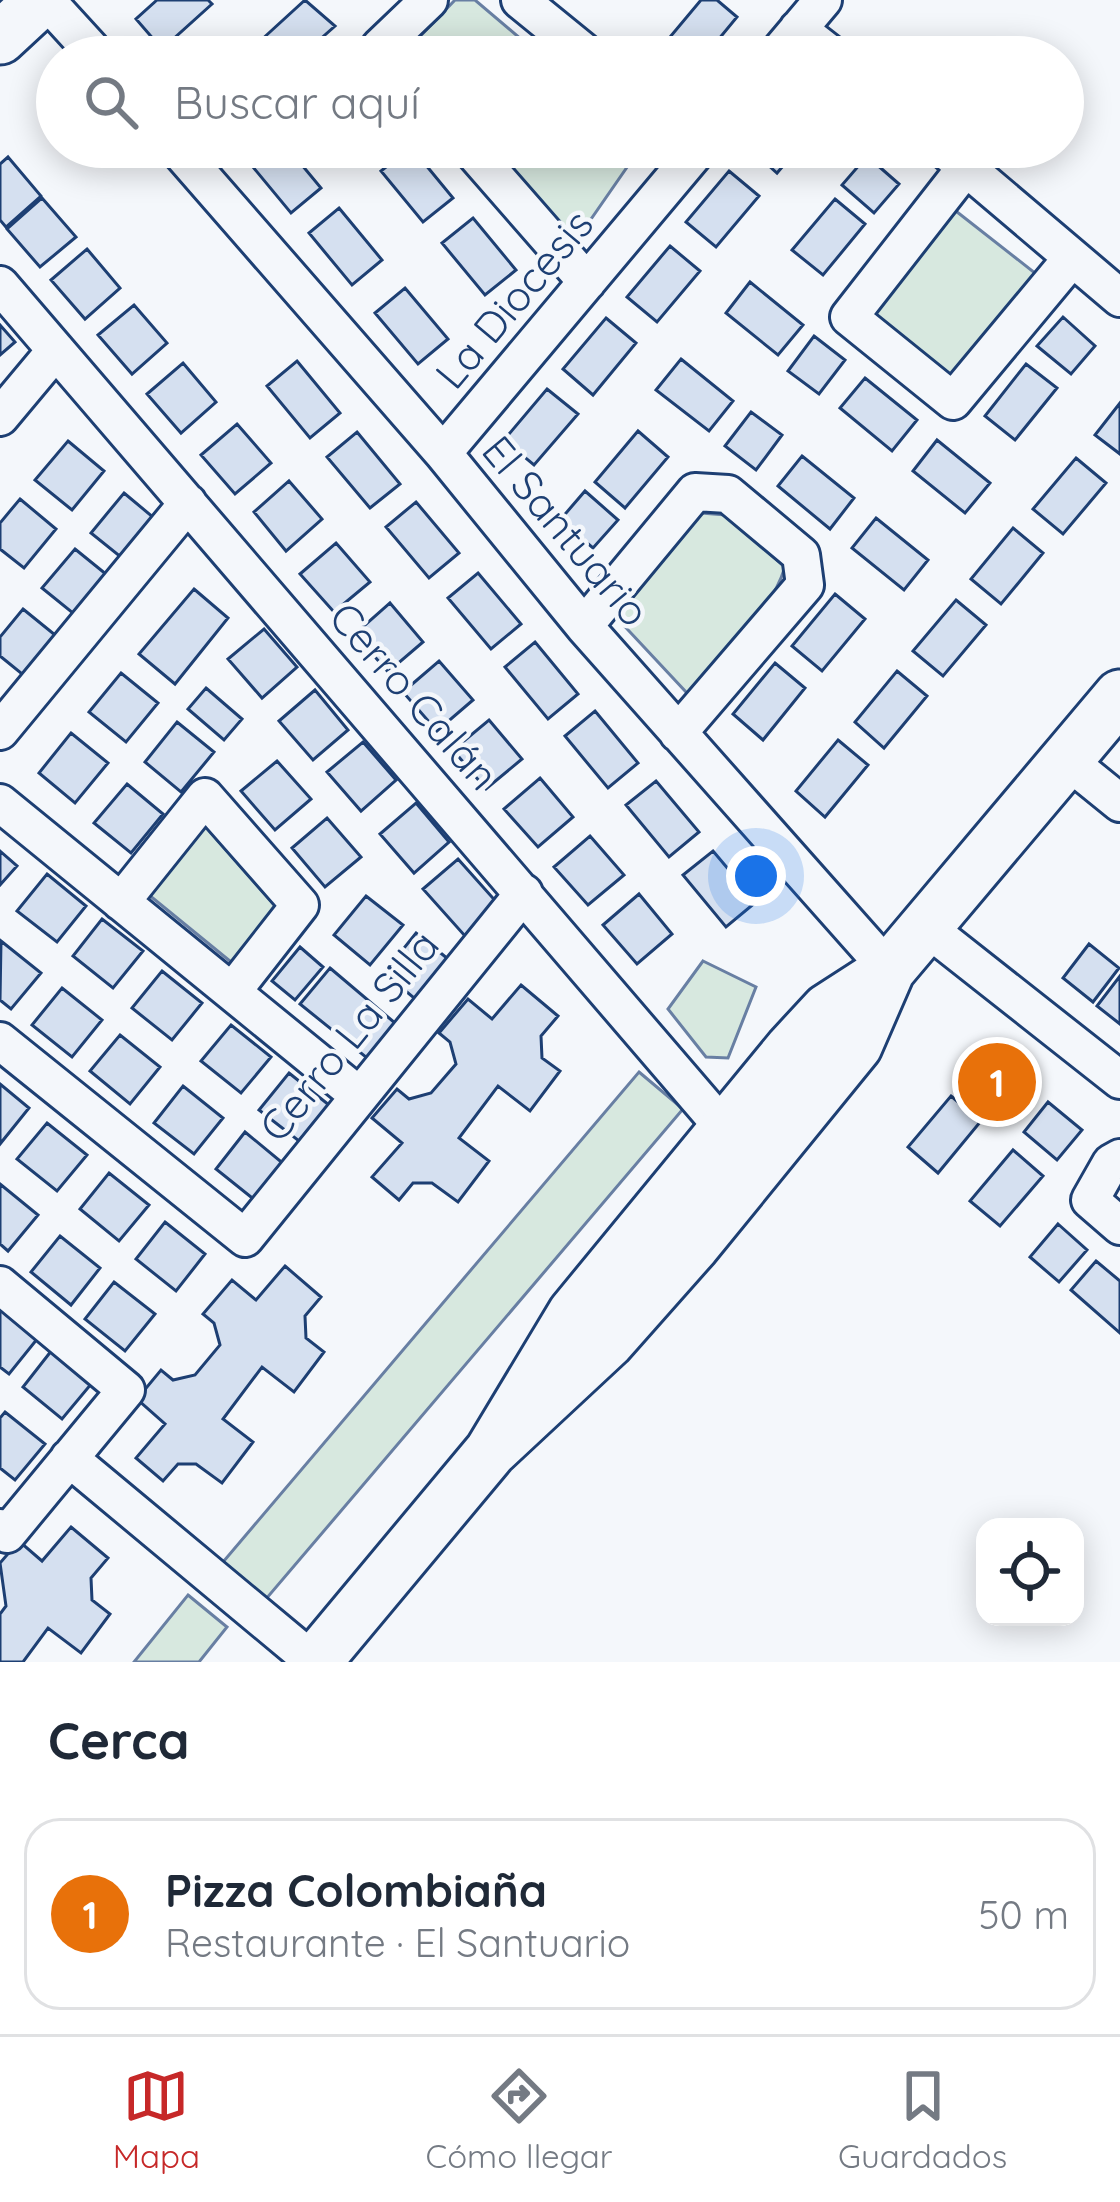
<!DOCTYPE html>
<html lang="es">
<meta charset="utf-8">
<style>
:root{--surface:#fff;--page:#f2f2f3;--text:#1f2937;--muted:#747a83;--line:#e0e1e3;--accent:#c62828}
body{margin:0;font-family:Quicksand,sans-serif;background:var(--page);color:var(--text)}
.controls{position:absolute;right:36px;bottom:36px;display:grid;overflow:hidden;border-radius:24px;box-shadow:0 6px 30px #0003}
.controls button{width:108px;height:108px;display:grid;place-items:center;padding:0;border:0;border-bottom:3px solid var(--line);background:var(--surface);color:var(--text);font:60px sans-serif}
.you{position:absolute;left:756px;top:876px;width:42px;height:42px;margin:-30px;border:9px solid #fff;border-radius:50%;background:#1a73e8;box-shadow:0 0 0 18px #1a73e833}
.badge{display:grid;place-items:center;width:78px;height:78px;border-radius:50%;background:var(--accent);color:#fff;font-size:39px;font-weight:700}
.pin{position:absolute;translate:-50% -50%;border:6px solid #fff;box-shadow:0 3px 12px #0006}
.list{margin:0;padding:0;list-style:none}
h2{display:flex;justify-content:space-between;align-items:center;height:156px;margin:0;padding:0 48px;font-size:51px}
h2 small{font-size:39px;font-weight:400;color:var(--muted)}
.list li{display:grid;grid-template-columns:78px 1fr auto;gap:36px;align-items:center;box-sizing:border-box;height:192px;margin:0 24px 24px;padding:0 24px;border:3px solid var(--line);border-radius:36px}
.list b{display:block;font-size:45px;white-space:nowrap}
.list p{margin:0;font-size:39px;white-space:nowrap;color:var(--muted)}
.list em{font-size:39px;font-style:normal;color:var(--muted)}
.icon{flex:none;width:66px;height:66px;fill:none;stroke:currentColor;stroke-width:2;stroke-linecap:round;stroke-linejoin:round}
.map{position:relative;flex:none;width:1120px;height:1662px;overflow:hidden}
.search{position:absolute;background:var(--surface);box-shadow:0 6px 30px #0003;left:36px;right:36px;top:36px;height:132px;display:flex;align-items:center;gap:30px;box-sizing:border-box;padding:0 42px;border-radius:66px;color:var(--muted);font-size:45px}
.sheet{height:372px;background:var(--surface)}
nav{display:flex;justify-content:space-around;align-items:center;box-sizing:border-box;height:168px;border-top:3px solid var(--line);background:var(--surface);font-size:33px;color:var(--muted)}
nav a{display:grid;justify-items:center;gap:6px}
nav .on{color:var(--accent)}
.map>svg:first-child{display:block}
</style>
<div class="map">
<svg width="1120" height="1662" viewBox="0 0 1120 1662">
<rect width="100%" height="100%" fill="#f4f7fb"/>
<path fill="#d7e8df" stroke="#687fa3" stroke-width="3" d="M 455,0 L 475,0 L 542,57 L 411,57 L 406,51 Z
M 488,147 L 641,147 L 573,245 Z
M 952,208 L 1040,277 L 955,385 L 867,315 Z
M 701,513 L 726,515 L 785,567 C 770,616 722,656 687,693 L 615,616 Z
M 205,826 L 277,908 L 236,966 L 149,895 Z
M 703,961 L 756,987 L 728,1058 L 706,1057 L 668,1009 Z
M 639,1072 L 683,1109 L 266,1599 L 223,1562 Z
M 188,1595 L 227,1627 L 199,1662 L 134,1662 Z"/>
<path fill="#d5e0f0" stroke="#1d3f73" stroke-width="3" d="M 157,0 L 208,0 L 212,4 L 162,49 L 136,19 Z
M 305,0 L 335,26 L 300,57 L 272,57 L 259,42 Z
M 701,0 L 717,0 L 737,17 L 704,57 L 682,57 L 665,43 Z
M 265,147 L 287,147 L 321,188 L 291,213 L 248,161 Z
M 411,147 L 453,198 L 423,222 L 381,171 Z
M 748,147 L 799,147 L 777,173 Z
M 867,156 L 899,184 L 874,213 L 842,185 Z
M 8,157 L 41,196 L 6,227 L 0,220 L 0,164 Z
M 729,171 L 759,196 L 716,247 L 686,222 Z
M 42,198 L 76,237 L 40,267 L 7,229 Z
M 835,199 L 865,224 L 823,275 L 792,250 Z
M 339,208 L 382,260 L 352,285 L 309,233 Z
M 473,218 L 516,270 L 485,295 L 442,243 Z
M 670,246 L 700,271 L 657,322 L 627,297 Z
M 87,249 L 120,288 L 85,319 L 51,280 Z
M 750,282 L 803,325 L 778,355 L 726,313 Z
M 405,288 L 448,339 L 418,364 L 375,313 Z
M 134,305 L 167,343 L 132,374 L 98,335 Z
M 1063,317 L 1095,346 L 1071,374 L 1037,346 Z
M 606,318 L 636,343 L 593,395 L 563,369 Z
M 0,325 L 15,342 L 0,355 Z
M 814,336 L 845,360 L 819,394 L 788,371 Z
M 681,359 L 733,401 L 709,431 L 656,390 Z
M 297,361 L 340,413 L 310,438 L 267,386 Z
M 183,363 L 216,402 L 181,433 L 147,394 Z
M 1026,364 L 1057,388 L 1015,440 L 985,416 Z
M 865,378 L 917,420 L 892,451 L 840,408 Z
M 547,389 L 578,414 L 534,465 L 504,440 Z
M 1120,403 L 1120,454 L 1095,435 Z
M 751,412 L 782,435 L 756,470 L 725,446 Z
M 237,424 L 271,463 L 235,494 L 201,455 Z
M 638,431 L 668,457 L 625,508 L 595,482 Z
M 357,432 L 400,484 L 370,508 L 327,457 Z
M 937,440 L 990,483 L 965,513 L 913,471 Z
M 68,441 L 104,471 L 72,510 L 35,480 Z
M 802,456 L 854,498 L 830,529 L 778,486 Z
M 1076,458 L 1106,483 L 1063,534 L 1033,509 Z
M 289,481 L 322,519 L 286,551 L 254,512 Z
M 585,491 L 618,520 L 593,548 L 560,520 Z
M 124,493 L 160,523 L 127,562 L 91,533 Z
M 20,499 L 56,529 L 24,568 L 0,549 L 0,523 Z
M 416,502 L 459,553 L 429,578 L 386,527 Z
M 876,518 L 928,560 L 904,590 L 852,548 Z
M 1013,528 L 1043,553 L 1001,604 L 971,579 Z
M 336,543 L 370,582 L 334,612 L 300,574 Z
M 75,549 L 112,579 L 79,618 L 42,588 Z
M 478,573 L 521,624 L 491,649 L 448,598 Z
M 194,589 L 228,618 L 175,684 L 139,654 Z
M 835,594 L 865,619 L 822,671 L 792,646 Z
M 956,600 L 986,625 L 943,676 L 913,651 Z
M 390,603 L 423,642 L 388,672 L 355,634 Z
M 23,609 L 60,639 L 27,678 L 0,656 L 0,637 Z
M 264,629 L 297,667 L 262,698 L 228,659 Z
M 535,642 L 578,694 L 548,719 L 505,667 Z
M 439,661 L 473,700 L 437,731 L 403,692 Z
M 775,663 L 805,688 L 763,740 L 733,714 Z
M 897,671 L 927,696 L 884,748 L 855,722 Z
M 121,673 L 158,703 L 126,742 L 89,712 Z
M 206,688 L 242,719 L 224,740 L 188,709 Z
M 315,690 L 348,730 L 313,760 L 279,721 Z
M 595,711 L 638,763 L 608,788 L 565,736 Z
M 489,720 L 522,759 L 486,789 L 453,750 Z
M 177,722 L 214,752 L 181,792 L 145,762 Z
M 71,733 L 108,763 L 75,803 L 39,773 Z
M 838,740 L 868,765 L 825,817 L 796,791 Z
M 363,742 L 396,780 L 361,811 L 327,772 Z
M 277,761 L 311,799 L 275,830 L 241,791 Z
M 540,778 L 573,817 L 538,847 L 504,809 Z
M 656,781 L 699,832 L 669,857 L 626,805 Z
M 127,784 L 163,814 L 131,853 L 94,823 Z
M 416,803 L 449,842 L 414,873 L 380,834 Z
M 327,818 L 361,857 L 325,887 L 292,848 Z
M 590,836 L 624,875 L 588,905 L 554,867 Z
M 0,851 L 17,866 L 0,885 Z
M 713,851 L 756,902 L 726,927 L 683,875 Z
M 458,859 L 500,906 L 465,936 L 423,889 Z
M 47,874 L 86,906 L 57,942 L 17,911 Z
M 639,894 L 672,934 L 637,964 L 603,925 Z
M 366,896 L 403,925 L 370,965 L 334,935 Z
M 102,919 L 143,951 L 113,988 L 73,956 Z
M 416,933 L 453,963 L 420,1003 L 384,973 Z
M 1,941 L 41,973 L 11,1009 L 0,1000 Z
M 1089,944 L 1119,968 L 1093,1002 L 1063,978 Z
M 300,947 L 323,967 L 295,1000 L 272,981 Z
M 330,968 L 395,1023 L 367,1058 L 300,1004 Z
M 162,971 L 202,1003 L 172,1040 L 132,1008 Z
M 1120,976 L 1120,1024 L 1097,1006 Z
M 521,985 L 558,1016 L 541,1036 L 542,1058 L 560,1071 L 530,1111 L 498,1086 L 459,1138 L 489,1161 L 458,1202 L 432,1183 L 413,1183 L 399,1200 L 372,1177 L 402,1143 L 372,1118 L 397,1089 L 409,1099 L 431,1093 L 456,1064 L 450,1042 L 439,1033 L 468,999 L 492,1019 Z
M 62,988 L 102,1020 L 72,1057 L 32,1025 Z
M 231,1025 L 271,1057 L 241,1093 L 201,1061 Z
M 120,1035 L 160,1067 L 130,1104 L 90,1071 Z
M 988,1050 L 1021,1077 L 996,1107 L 963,1080 Z
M 289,1073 L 329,1105 L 299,1141 L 259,1110 Z
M 0,1084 L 29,1108 L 0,1144 Z
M 183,1086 L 223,1118 L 194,1154 L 154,1123 Z
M 951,1096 L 981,1121 L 938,1173 L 908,1147 Z
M 1048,1102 L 1082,1130 L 1057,1160 L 1024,1132 Z
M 47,1123 L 87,1155 L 57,1191 L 17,1159 Z
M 245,1132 L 285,1165 L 256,1201 L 216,1169 Z
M 1013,1150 L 1043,1176 L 1000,1226 L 970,1201 Z
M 109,1173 L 149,1205 L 119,1241 L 80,1209 Z
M 0,1184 L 38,1215 L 8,1251 L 0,1244 Z
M 165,1222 L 205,1254 L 176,1291 L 136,1259 Z
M 1058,1224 L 1087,1250 L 1059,1282 L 1030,1257 Z
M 60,1236 L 100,1268 L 71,1305 L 31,1272 Z
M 1096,1261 L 1120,1281 L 1120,1333 L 1071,1290 Z
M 285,1266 L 321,1297 L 305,1316 L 306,1338 L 324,1352 L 294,1392 L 262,1367 L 223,1419 L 253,1442 L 222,1483 L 196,1464 L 178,1464 L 163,1481 L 136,1458 L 165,1424 L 137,1399 L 161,1370 L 173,1380 L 195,1375 L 220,1345 L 214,1323 L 203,1314 L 232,1280 L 256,1300 Z
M 114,1282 L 155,1314 L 125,1351 L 85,1319 Z
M 0,1307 L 38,1338 L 9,1374 L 0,1367 Z
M 52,1350 L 92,1383 L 62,1419 L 23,1387 Z
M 5,1412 L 45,1444 L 15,1480 L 0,1468 L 0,1418 Z
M 71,1527 L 108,1558 L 91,1578 L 92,1600 L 110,1614 L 81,1653 L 48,1628 L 23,1662 L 0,1662 L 0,1614 L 6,1606 L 0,1563 L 19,1541 L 42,1561 Z"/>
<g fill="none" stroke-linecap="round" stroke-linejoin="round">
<defs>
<path id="street" d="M 46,0 L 98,57
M 520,0 L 590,57
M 798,29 L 834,57
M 389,57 L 380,47 L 429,0
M 775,57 L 823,0
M 176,147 L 443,453 L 584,626 L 889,970
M 469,147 L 587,282
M 942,147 L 1120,298
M 966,167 L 849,317 L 953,401 L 1072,258
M 0,285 L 740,1147
M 0,417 L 56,350
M 443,453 L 700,147
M 584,626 L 695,492 L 728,494 L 801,555 L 805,585 L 678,733
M 0,731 L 188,503
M 1067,760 L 1120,803
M 0,803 L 357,1094
M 121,902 L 205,797 L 300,905 L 232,992
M 926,927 L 1120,1080
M 0,1041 L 245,1238 L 524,893
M 1120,1158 L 1111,1163 L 1090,1200 L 1120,1226
M 0,1285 L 126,1390 L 7,1534 L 0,1528
M 69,1458 L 314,1662"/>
<path id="secondary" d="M 0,38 L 41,0
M 491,1451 L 574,1313 L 791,1049 L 827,1010 L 889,970 L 1120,696
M 315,1662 L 491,1451 L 608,1342 L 694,1245 L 856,1046 L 889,970"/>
</defs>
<use href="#street" stroke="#1d3f73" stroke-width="42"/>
<use href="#secondary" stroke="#1d3f73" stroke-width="57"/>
<use href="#street" stroke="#f4f7fb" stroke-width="36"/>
<use href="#secondary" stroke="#f4f7fb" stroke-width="51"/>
</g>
<g text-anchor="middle" stroke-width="9" stroke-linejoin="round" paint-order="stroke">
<g font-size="42" fill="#1d3f73" stroke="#f4f7fb">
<text transform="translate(514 299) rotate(-50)" y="15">La Diocesis</text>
<text transform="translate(566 531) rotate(50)" y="15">El Santuario</text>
<text transform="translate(414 696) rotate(49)" y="15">Cerro Calán</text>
<text transform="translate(349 1036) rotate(-51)" y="15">Cerro La Silla</text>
</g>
</g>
</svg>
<div class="controls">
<button><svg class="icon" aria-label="locate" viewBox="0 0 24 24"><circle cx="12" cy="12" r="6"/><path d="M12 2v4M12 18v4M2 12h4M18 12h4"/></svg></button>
</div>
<div class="you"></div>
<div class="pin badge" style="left:997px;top:1082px;background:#e8710a">1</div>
<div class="search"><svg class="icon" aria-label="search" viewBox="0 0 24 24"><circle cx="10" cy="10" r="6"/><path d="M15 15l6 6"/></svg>Buscar aquí</div>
</div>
<section class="sheet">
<h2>Cerca<small></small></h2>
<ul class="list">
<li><span class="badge" style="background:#e8710a">1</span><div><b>Pizza Colombiaña</b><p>Restaurante · El Santuario</p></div><em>50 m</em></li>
</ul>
</section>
<nav>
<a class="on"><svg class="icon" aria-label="map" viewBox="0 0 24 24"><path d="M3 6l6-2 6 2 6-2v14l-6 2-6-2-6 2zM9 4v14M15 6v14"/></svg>Mapa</a>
<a><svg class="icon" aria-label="directions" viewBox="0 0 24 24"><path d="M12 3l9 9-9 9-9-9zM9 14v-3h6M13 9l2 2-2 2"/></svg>Cómo llegar</a>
<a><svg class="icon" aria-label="saved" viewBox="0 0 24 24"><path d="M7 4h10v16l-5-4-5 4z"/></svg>Guardados</a>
</nav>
